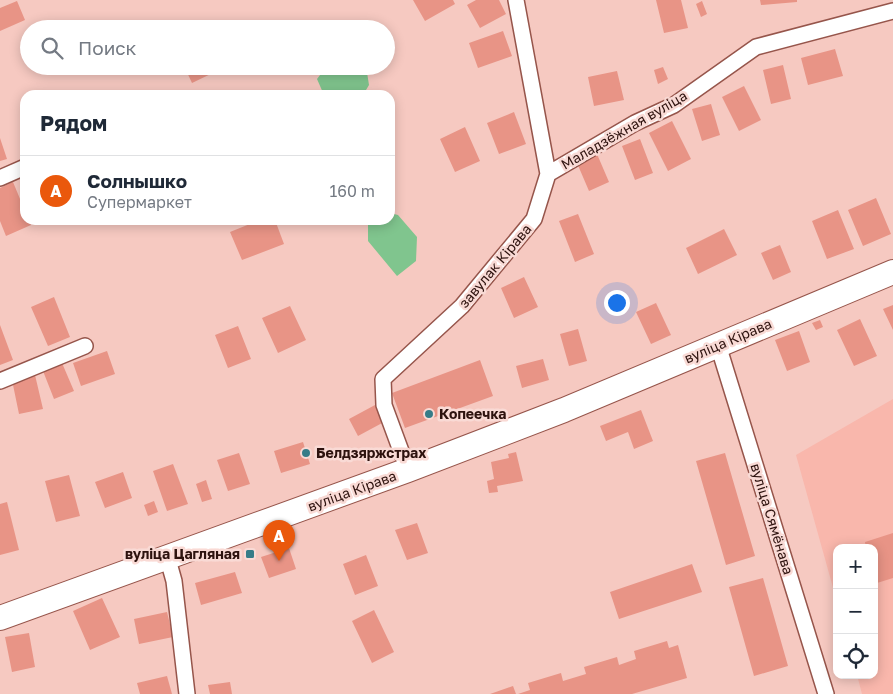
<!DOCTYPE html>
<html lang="ru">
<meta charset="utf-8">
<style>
:root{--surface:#fff;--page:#f2f2f3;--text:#1f2937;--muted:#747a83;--line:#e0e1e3;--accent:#ea580c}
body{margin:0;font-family:"Golos Text",sans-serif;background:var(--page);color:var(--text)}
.controls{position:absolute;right:15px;bottom:15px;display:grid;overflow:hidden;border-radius:10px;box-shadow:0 2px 12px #0003}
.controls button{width:45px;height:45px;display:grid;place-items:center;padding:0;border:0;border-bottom:1px solid var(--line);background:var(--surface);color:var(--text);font:25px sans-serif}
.you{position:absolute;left:616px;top:302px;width:18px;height:18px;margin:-12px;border:4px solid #fff;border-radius:50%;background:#1a73e8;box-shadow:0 0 0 8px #1a73e833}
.badge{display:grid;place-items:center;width:32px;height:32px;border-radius:50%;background:var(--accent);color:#fff;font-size:16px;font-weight:700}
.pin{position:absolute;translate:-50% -41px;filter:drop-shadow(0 1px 2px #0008)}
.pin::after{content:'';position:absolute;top:26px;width:18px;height:15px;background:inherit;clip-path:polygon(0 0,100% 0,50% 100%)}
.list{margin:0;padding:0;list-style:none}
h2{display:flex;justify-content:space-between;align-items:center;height:65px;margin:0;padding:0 20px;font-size:21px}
h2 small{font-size:16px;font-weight:400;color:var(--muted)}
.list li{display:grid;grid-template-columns:32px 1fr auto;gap:15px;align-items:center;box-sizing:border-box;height:70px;padding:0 20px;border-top:1px solid var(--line)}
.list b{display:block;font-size:19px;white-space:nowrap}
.list p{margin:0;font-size:16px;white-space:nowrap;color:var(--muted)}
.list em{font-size:16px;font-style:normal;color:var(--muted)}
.icon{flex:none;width:28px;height:28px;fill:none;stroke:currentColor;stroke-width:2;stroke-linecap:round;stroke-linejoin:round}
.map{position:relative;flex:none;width:893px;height:694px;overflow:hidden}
.search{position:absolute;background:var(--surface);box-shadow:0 2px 12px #0003;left:20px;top:20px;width:375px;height:55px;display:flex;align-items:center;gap:12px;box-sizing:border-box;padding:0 18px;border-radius:28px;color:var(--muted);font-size:19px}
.panel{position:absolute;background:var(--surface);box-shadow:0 2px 12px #0003;left:20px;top:90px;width:375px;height:135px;border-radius:15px}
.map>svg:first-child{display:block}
</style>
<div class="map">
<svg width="893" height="694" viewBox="0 0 893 694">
<rect width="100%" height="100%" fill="#f6c9c1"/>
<path fill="#f9b7ac" d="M 893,399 L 893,694 L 862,694 L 857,675 L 874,675 L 874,548 L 837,548 L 837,602 L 796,455 Z"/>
<path fill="#80c58e" d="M 327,66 L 366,66 L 369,85 L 363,95 L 324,95 L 317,79 Z
M 390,213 L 398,215 L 417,237 L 416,261 L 397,276 L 368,241 L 368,220 L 390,220 Z"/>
<path fill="#e89486" d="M 413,0 L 453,0 L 455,4 L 425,21 Z
M 476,0 L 499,0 L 506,14 L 480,28 L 467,5 Z
M 656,0 L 681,0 L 688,28 L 664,33 Z
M 760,0 L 797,0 L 797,2 L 761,5 Z
M 17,1 L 25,20 L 0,31 L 0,8 Z
M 702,1 L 707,14 L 701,17 L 696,4 Z
M 150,20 L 154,29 L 130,29 Z
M 503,31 L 512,56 L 478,68 L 469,43 Z
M 835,49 L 843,76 L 808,85 L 801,58 Z
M 783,65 L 791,99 L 771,104 L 763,70 Z
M 184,66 L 218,66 L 219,70 L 192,83 Z
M 663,67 L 668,79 L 658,84 L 654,70 Z
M 617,71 L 624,100 L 594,106 L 588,77 Z
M 744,86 L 761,120 L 739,131 L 722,97 Z
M 711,104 L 720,135 L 702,141 L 692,109 Z
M 514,112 L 526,144 L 499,154 L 487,123 Z
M 672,121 L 691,159 L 668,171 L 649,133 Z
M 465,127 L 480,161 L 455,172 L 440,139 Z
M 0,138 L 7,159 L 0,161 Z
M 640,139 L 653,173 L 635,180 L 622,146 Z
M 597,154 L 609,182 L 589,191 L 577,163 Z
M 13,182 L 25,211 L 25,220 L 29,220 L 31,225 L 6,236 L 0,221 L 0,188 Z
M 876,198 L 891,234 L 863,246 L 848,210 Z
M 838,210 L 854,249 L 827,259 L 812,221 Z
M 578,214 L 594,254 L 575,262 L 559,221 Z
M 260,220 L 275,220 L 284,244 L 242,260 L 230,232 Z
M 724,229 L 737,255 L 698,274 L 686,248 Z
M 780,245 L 791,272 L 773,280 L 761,253 Z
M 524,277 L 538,307 L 514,318 L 501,288 Z
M 54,297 L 70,337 L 48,346 L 31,307 Z
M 656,303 L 671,335 L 651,344 L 636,312 Z
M 893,305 L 893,330 L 883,309 Z
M 290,306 L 306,340 L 278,353 L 262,318 Z
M 860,319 L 877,356 L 854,366 L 837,330 Z
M 820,320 L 823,327 L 816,330 L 812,323 Z
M 0,325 L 13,360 L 0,365 Z
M 238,326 L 251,359 L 228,368 L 215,335 Z
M 578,329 L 587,361 L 569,366 L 560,334 Z
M 799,331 L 810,362 L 787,371 L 775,340 Z
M 107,351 L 115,374 L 81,386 L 73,363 Z
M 543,359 L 549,380 L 522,388 L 516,366 Z
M 480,360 L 493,396 L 405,428 L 392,393 Z
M 62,363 L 74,391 L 54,399 L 43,371 Z
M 35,375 L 43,409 L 19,414 L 12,380 Z
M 375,405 L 384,422 L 358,436 L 349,419 Z
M 641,410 L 653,441 L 634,449 L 628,432 L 606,441 L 600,426 Z
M 303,442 L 310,464 L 281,473 L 274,451 Z
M 516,452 L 523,481 L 497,486 L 498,492 L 489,493 L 487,481 L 494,479 L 491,462 L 509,458 L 508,454 Z
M 239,453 L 250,484 L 228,491 L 217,460 Z
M 725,453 L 755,556 L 726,565 L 696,461 Z
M 173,464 L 188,504 L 167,511 L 153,471 Z
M 123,472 L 132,498 L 105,508 L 95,482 Z
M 69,475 L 80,516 L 56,522 L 45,481 Z
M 206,480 L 212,499 L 202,502 L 196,484 Z
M 154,501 L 158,512 L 148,516 L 144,505 Z
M 7,502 L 19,550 L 0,555 L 0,504 Z
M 417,523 L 428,553 L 407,560 L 395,530 Z
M 893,533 L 893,578 L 877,583 L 874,574 L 874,548 L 866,548 L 865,542 Z
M 289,548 L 296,569 L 269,578 L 261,557 Z
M 366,555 L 378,586 L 355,595 L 343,564 Z
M 692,564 L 702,592 L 619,619 L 610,592 Z
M 235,572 L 242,593 L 201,605 L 195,583 Z
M 763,578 L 788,666 L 754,676 L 729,587 Z
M 102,598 L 120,637 L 90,650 L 73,611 Z
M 374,610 L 394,652 L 372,663 L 352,621 Z
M 167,612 L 173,637 L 139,644 L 134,619 Z
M 29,633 L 35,667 L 12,672 L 5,637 Z
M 667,641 L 669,648 L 678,645 L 687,678 L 632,694 L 518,694 L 530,690 L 528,683 L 561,673 L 563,681 L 586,674 L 584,667 L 617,657 L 619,665 L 636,659 L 634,651 Z
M 167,676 L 172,694 L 140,694 L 137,683 Z
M 230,682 L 232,694 L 210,694 L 208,685 Z
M 513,686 L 516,694 L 490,694 Z"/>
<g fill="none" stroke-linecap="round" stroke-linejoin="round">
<defs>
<path id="minor" d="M 548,174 L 635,123 L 674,105 L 756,47 L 893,11
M 0,178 L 25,167
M 718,345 L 826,694
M 0,381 L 85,346
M 408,470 L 384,405 L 383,379 L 462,306 L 534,219 L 548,174 L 516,0
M 167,556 L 174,581 L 187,694"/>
<path id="primary" d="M 0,618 L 408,470 L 564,410 L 893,272"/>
</defs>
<use href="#minor" stroke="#96554b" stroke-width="18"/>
<use href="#primary" stroke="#96554b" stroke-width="26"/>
<use href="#minor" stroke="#fff" stroke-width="15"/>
<use href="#primary" stroke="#fff" stroke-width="24"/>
</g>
<g fill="#367c88" stroke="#f9dad5" stroke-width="2">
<circle cx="429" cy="414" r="5"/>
<circle cx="306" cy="453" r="5"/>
<rect x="245" y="549" width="10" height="10" rx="2.5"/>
</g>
<g text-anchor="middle" stroke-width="5" stroke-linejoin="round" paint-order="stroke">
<g font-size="14" fill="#2d120e" stroke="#f9dad5">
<text transform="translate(624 130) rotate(-30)" y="5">Маладзёжная вуліца</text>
<text transform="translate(495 266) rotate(-50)" y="5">завулак Кірава</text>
<text transform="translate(728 341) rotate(-23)" y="5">вуліца Кірава</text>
<text transform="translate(352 491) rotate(-20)" y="5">вуліца Кірава</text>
<text transform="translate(772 519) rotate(73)" y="5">вуліца Сямёнава</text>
</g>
<g font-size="14" font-weight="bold" fill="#2d120e" stroke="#f9dad5" text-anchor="start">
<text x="439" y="419">Копеечка</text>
<text x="316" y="458">Белдзяржстрах</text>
<text x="240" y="559" text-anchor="end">вуліца Цагляная</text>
</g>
</g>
</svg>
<div class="controls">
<button>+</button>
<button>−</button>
<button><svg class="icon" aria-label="locate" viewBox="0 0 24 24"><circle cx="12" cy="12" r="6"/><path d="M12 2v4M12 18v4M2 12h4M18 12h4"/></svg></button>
</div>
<div class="you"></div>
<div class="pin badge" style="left:279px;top:561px">A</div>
<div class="search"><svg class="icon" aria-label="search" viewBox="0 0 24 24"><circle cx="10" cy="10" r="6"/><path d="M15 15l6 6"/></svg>Поиск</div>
<section class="panel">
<h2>Рядом<small></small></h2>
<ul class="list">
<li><span class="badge">A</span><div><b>Солнышко</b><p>Супермаркет</p></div><em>160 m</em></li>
</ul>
</section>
</div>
